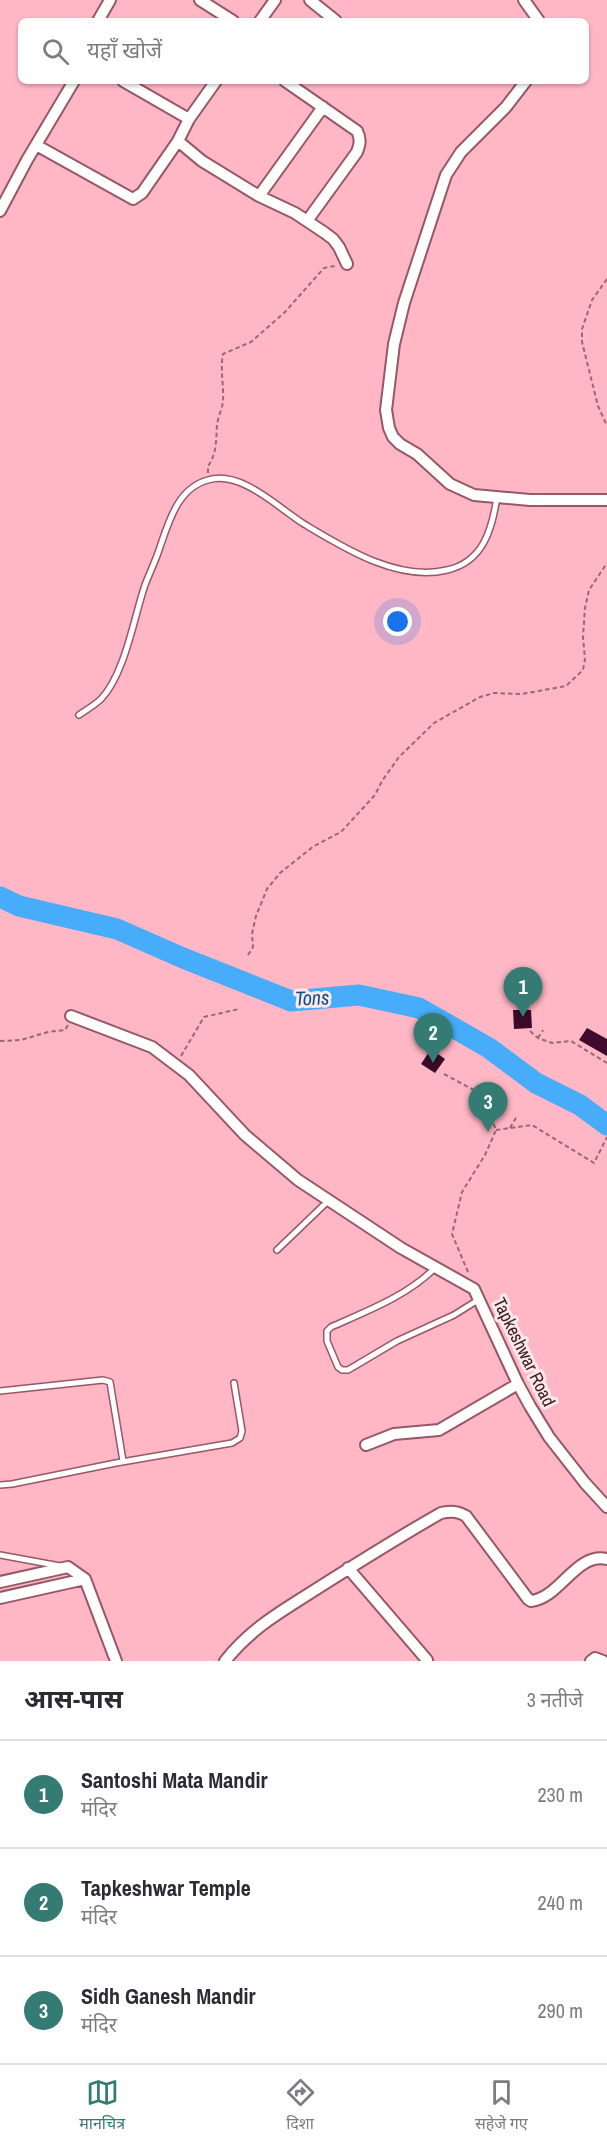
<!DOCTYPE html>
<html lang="hi">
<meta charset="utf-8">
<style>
:root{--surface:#fff;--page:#f2f2f3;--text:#2b2b33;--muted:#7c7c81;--line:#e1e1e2;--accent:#347b73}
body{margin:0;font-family:"Archivo Narrow","Noto Sans Devanagari",sans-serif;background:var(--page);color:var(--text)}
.you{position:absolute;left:398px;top:622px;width:21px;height:21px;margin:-15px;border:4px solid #fff;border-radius:50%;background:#1a73e8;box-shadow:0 0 0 9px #1a73e833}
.badge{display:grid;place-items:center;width:39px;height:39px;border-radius:50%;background:var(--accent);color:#fff;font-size:20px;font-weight:700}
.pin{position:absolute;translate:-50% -50px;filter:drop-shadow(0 2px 3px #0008)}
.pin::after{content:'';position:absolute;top:32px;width:21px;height:18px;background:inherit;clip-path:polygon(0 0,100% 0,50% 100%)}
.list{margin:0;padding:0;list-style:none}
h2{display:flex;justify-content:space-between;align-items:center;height:78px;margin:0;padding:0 24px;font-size:26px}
h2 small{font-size:20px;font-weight:400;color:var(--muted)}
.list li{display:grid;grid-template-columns:39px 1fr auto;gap:18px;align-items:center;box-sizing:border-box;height:108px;padding:0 24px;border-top:2px solid var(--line)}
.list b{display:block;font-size:22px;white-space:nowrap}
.list p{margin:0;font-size:20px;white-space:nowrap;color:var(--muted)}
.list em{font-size:20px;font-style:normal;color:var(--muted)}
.icon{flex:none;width:33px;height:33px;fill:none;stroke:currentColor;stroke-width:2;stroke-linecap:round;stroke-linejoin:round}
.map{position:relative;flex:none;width:607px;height:1661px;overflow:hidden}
.search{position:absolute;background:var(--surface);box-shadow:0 2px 4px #0004;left:18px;right:18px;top:18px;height:66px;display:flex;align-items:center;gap:15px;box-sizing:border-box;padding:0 21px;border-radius:9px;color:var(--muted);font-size:22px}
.sheet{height:402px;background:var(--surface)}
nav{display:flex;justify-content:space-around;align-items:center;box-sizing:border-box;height:84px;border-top:2px solid var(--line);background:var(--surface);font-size:16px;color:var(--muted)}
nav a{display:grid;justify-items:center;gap:3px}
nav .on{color:var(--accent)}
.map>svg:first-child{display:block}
</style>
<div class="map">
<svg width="607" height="1661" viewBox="0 0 607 1661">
<rect width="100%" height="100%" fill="#ffb6c5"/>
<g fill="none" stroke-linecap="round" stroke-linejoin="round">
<path stroke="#47acfa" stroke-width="21" d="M 0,897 L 19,906 L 117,929 L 183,958 L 291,1001 L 359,995 L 419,1008 L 489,1048 L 536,1083 L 580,1105 L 607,1125"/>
</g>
<path fill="#3e0b2c" d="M 513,1010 L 531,1010 L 532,1028 L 514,1029 Z
M 587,1028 L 607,1039 L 607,1056 L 579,1040 Z
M 431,1049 L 445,1059 L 435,1073 L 421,1064 Z"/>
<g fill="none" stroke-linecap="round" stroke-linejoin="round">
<defs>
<path id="service" d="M 79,715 C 86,710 95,705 101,699 C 125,674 134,617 145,585 C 150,572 156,560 160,547 C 169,521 178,488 208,480 C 241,470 277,507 304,524 C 344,548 398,582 447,570 C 483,562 492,530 497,497
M 277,1250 L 328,1201
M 435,1268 C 407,1296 367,1311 331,1327 L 327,1331 L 327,1341 L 338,1367 L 342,1370 L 348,1370 L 397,1341 L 454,1315 L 478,1300
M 0,1391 L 103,1380 L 110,1382 L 123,1461
M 0,1485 L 12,1484 L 116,1463 L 232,1443 L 240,1438 L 242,1431 L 234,1383
M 0,1555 L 60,1566"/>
<path id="minor" d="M 200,0 L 233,21
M 310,0 L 336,21
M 524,0 L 539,21
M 98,21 L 110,0
M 260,21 L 275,0
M 123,81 L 189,119
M 216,81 L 189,119 L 178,141 L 202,161 L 259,196 L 295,213 L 325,233 L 333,239 L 339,247 L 347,264
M 285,81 L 357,131 C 361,139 360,144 357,152 L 307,221
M 526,81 L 506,107 L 461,152 L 446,175 L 404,303 L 394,344 L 386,410 L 389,428 L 393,437 L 400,444 L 417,454 L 450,484 L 474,495 L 530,500 L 607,500
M 36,145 L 133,199 L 142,193 L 178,141
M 259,196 L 323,107
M 0,211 L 27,160 L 74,81
M 71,1016 L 152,1047 L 189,1075 L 245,1135 L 298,1180 L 401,1248 L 474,1289 L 518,1384 L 530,1406 L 549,1437 L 585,1483 L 607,1507
M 366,1445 L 394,1434 L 439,1430 L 518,1384
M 348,1568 L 427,1660
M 0,1582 L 68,1567 L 85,1579 L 116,1661
M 0,1598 L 85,1579
M 225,1661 C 249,1631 275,1615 307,1595 C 351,1567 395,1539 441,1513 C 451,1511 457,1511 466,1516 L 528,1599 L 531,1601 C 560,1598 576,1552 607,1559
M 591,1661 L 595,1658 L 603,1661"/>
</defs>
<use href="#service" stroke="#975766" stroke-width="8"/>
<use href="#minor" stroke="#975766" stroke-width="14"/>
<path stroke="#9b6974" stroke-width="2" stroke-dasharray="4.5 3" stroke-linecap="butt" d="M 607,279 L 592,300 L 582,329 L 582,342 L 598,406 L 607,426
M 208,473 L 208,466 C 217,454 216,439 217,425 C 218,417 222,409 223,402 C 224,386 220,370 223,354 L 251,342 L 285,312 L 324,268 L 335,266
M 248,955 L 253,947 L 252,934 L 256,916 L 267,889 L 280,873 L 314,846 L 341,832 L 375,795 L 382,781 L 399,757 L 434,723 L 480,697 L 494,693 L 522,694 L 566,686 L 583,670 L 585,659 L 583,637 L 585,608 L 589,590 L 607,563
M 530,1031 L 538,1038 L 552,1043 L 571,1041 L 607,1063
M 538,1038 L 543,1030
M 0,1041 L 21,1040 L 48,1032 L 65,1030 L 68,1025
M 181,1056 L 204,1017 L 239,1009
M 444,1074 L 483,1095 L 496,1130 L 485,1155 L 462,1192 L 452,1234 L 468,1272
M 469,1102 L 476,1091
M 510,1128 L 517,1116
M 496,1130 L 532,1125 L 594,1163 L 607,1137"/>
<use href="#service" stroke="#fff" stroke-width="5"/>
<use href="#minor" stroke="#fff" stroke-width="10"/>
</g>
<g text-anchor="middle" stroke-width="6" stroke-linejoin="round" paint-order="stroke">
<g font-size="18" fill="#391d24" stroke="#fee7eb">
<text transform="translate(524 1352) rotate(64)" y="6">Tapkeshwar Road</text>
</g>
<g font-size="20" font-style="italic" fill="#055386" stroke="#fee7eb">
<text transform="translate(312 998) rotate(-2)" y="7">Tons</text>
</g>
</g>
</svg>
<div class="you"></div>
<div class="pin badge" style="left:523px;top:1017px">1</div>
<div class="pin badge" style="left:433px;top:1063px">2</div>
<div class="pin badge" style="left:488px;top:1132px">3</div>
<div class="search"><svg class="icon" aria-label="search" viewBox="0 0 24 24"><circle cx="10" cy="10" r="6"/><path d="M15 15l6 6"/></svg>यहाँ खोजें</div>
</div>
<section class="sheet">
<h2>आस-पास<small>3 नतीजे</small></h2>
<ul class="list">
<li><span class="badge">1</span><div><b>Santoshi Mata Mandir</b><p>मंदिर</p></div><em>230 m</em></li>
<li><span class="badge">2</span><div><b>Tapkeshwar Temple</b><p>मंदिर</p></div><em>240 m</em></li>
<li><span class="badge">3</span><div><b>Sidh Ganesh Mandir</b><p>मंदिर</p></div><em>290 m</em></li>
</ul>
</section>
<nav>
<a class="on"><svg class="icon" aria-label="map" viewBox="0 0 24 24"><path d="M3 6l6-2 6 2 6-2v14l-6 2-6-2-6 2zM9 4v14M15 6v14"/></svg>मानचित्र</a>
<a><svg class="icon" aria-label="directions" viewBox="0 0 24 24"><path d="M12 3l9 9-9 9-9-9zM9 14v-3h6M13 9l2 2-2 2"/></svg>दिशा</a>
<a><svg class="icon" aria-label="saved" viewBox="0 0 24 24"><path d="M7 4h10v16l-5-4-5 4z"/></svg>सहेजे गए</a>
</nav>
